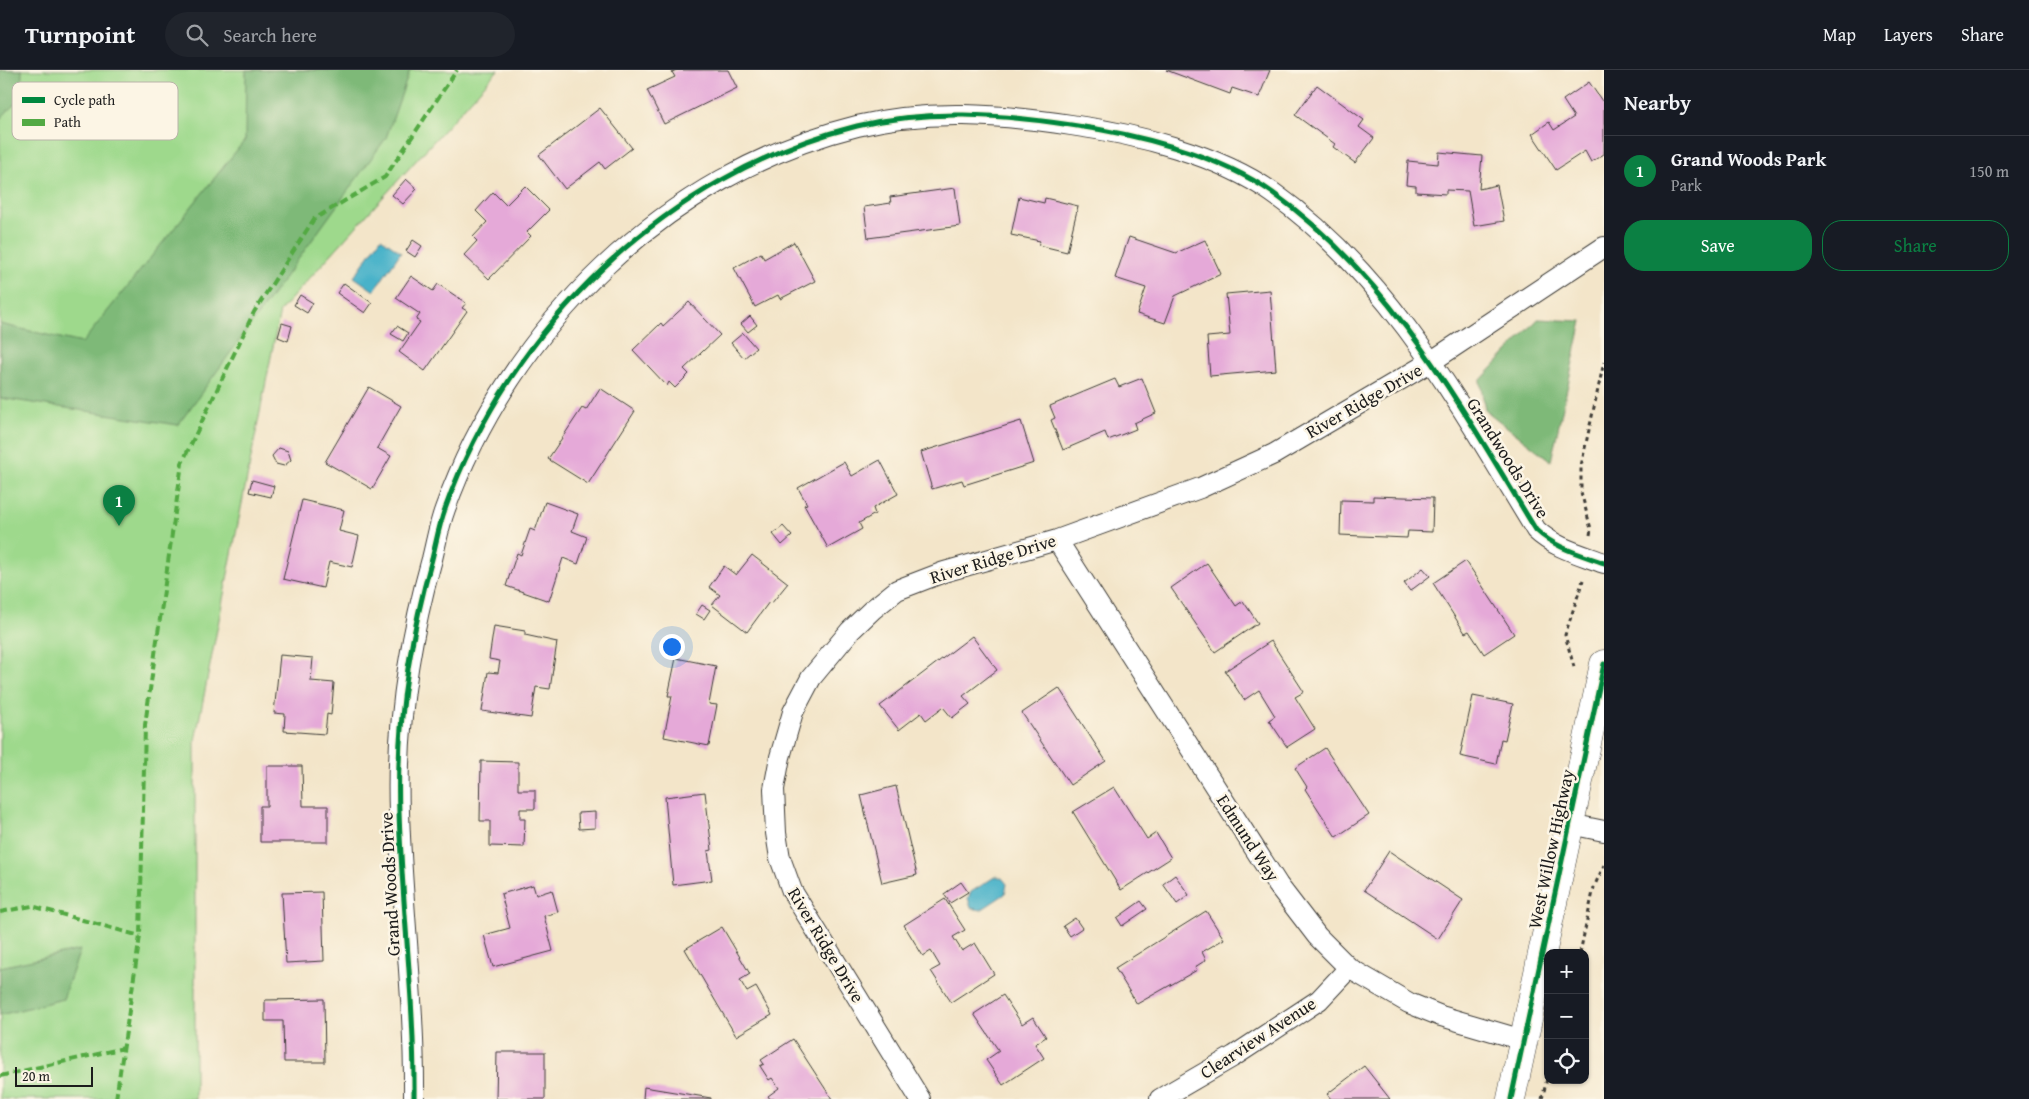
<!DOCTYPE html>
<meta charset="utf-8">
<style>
:root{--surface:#171b24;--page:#20242c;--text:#f1f3f6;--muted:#9ea1a6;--line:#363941;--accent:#0b8043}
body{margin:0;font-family:"Gentium Book Plus",serif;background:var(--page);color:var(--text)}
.controls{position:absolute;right:15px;bottom:15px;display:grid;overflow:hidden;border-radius:10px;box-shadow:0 1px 4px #0004}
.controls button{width:45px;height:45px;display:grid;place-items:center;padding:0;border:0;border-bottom:1px solid var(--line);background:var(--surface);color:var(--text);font:25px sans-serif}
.scale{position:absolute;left:15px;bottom:12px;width:78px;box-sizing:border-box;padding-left:5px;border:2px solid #1c1c1c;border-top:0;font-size:14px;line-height:18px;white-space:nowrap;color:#1c1c1c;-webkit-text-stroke:4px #fcf5e5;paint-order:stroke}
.you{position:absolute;left:671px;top:576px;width:18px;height:18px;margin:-12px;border:4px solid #fff;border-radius:50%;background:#1a73e8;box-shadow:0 0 0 8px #1a73e833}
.badge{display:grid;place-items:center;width:32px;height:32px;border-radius:50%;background:var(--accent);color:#fff;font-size:16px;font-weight:700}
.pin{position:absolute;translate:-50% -41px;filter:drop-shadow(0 1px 2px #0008)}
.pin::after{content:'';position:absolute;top:26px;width:18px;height:15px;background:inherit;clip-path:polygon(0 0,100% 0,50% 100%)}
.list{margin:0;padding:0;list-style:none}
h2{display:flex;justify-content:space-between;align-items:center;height:65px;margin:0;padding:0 20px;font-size:21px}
h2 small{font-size:16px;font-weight:400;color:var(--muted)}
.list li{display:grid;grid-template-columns:32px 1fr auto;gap:15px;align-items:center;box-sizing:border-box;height:70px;padding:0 20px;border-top:1px solid var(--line)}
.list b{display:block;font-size:19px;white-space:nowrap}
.list p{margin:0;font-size:16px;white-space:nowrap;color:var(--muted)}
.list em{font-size:16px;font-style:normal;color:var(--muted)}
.actions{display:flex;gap:10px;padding:15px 20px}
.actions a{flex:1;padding:11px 0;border:1px solid var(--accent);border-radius:20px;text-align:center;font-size:18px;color:var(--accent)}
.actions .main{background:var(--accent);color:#fff}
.icon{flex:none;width:28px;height:28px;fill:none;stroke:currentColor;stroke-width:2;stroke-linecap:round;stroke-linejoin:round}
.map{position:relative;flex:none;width:1604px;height:1029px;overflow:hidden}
header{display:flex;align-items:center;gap:30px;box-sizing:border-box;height:70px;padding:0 25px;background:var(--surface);border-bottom:1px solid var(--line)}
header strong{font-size:24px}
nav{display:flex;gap:28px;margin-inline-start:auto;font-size:18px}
.search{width:350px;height:45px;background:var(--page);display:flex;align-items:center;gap:12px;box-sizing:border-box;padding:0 18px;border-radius:28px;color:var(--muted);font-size:19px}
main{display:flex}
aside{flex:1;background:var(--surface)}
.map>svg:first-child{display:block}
</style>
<header>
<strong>Turnpoint</strong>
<div class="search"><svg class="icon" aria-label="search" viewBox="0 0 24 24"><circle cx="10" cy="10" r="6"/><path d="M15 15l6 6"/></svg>Search here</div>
<nav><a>Map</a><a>Layers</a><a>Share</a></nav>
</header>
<main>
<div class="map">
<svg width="1604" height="1029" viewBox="0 0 1604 1029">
<rect width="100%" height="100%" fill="#fcf5e5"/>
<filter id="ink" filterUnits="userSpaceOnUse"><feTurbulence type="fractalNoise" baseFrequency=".02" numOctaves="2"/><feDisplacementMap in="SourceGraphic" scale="10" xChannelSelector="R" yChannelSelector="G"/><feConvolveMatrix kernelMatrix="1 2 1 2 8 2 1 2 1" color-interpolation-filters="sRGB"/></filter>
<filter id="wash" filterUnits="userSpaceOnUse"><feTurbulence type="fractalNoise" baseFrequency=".0096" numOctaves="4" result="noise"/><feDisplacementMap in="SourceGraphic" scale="20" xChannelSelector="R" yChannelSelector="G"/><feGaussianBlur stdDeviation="1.12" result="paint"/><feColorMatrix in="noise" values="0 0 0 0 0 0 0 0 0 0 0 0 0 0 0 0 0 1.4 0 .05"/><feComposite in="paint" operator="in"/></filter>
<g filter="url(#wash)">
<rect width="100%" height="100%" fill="#f3e5c9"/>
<path fill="#9ed98c" stroke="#5d7a54" d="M 0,0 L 498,0 L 280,241 L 195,671 L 195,1029 L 0,1029 Z"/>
<path fill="#7eb978" stroke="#4d6a4a" d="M 0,0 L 22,0 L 21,27 L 0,49 Z
M 246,0 L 410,0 L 386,68 L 178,355 L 0,328 L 0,254 L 82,273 L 245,70 Z
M 1538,249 L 1582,251 L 1551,391 L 1485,340 L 1480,311 Z
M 80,880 L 63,929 L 0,945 L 0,897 Z"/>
<path fill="#4ab2c9" stroke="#336772" d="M 381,168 L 401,182 L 374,221 L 354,207 Z
M 996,806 L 1002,808 L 1007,814 L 1005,824 L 981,840 L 971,838 L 968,828 L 971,822 Z"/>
<g id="blocks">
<path fill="#e5a9d8" d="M 677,0 L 728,0 L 737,18 L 664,54 L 647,20 L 675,7 L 672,2 Z
M 1166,0 L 1270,0 L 1259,27 L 1232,18 L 1230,24 Z
M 1589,12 L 1604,34 L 1604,84 L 1591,92 L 1585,81 L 1556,100 L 1532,64 L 1549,52 L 1554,60 L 1574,47 L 1563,30 Z
M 1317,15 L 1364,50 L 1359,57 L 1374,68 L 1355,93 L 1333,77 L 1335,74 L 1295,45 Z
M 600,38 L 632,78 L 605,99 L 600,92 L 565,119 L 539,85 Z
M 1439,82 L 1482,86 L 1479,119 L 1497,115 L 1504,151 L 1474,156 L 1468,121 L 1446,120 L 1446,124 L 1416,122 L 1416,116 L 1406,115 L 1408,91 L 1438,94 Z
M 406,109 L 417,119 L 403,134 L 392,125 Z
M 525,116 L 549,140 L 527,162 L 531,166 L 489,209 L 464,185 L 477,171 L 473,167 L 487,152 L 476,141 L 493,122 L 506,135 Z
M 955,118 L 960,156 L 868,168 L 864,137 L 891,133 L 890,127 Z
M 1019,127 L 1044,133 L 1045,128 L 1078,136 L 1067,182 L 1038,175 L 1040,171 L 1011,165 Z
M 1129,167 L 1176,183 L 1205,170 L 1221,204 L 1175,226 L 1165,253 L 1137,244 L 1146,218 L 1115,208 Z
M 413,170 L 422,176 L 415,187 L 406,181 Z
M 794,172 L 815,211 L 780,229 L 778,225 L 755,237 L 734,198 L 761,183 L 764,189 Z
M 411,206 L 433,221 L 438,214 L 466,233 L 462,238 L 467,241 L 425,301 L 399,282 L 420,252 L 416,250 L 420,244 L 396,228 Z
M 344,213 L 372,233 L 365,243 L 337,223 Z
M 1270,220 L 1276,300 L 1210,306 L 1207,267 L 1230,265 L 1226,224 Z
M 300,225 L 313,233 L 307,243 L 294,235 Z
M 689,232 L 720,265 L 684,299 L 689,304 L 675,318 L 669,312 L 667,316 L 633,280 L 661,253 L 663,256 Z
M 750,246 L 757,255 L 748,262 L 741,254 Z
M 282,253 L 292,256 L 288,271 L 278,267 Z
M 397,256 L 408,263 L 403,271 L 391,264 Z
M 743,263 L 756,278 L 744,288 L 731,273 Z
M 1142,308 L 1156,343 L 1134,353 L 1136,359 L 1108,370 L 1105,362 L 1063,380 L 1051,350 L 1055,348 L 1050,336 L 1115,309 L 1119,317 Z
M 369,317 L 401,336 L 377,378 L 391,386 L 372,419 L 325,392 Z
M 600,318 L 635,341 L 588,414 L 548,389 L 582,338 L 586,340 Z
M 1021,351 L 1034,393 L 964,415 L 962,410 L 932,419 L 921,382 Z
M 279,378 L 288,381 L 291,390 L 284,396 L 276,394 L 272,386 Z
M 880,390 L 898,424 L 873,438 L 875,444 L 859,453 L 862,459 L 828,478 L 804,435 L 807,434 L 798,418 L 844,392 L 852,406 Z
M 252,410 L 274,416 L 271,427 L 249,422 Z
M 1373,426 L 1433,428 L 1432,462 L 1408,461 L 1407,468 L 1340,465 L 1341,430 L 1373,431 Z
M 302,430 L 344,440 L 339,461 L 359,466 L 352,497 L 329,492 L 323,518 L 283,509 Z
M 545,432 L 578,444 L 572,461 L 587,467 L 578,494 L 563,488 L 549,531 L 506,516 L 517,483 L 521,485 L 530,459 L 535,461 Z
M 783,456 L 792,466 L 782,475 L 773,464 Z
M 752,485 L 788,513 L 771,534 L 769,532 L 747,562 L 712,535 L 720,525 L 709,517 L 724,496 L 736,505 Z
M 1466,491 L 1514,564 L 1484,584 L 1469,561 L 1465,563 L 1433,513 Z
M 1207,493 L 1236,536 L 1243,531 L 1258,553 L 1215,582 L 1171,518 Z
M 1423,498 L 1430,506 L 1410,521 L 1404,513 Z
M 702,535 L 710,540 L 704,549 L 696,544 Z
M 494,556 L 525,561 L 525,565 L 557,572 L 550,619 L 536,617 L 531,648 L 482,641 L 488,602 L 498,603 L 500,591 L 489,589 Z
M 972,566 L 997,600 L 963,626 L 970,634 L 952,648 L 943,637 L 926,650 L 921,643 L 899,660 L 880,636 Z
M 1271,571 L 1304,622 L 1295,627 L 1315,659 L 1287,677 L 1269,650 L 1275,646 L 1259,620 L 1244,630 L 1225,601 Z
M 280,585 L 313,588 L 311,611 L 334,613 L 331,645 L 327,644 L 325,664 L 284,661 L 285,644 L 274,643 Z
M 676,588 L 716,596 L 709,634 L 717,635 L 709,676 L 664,667 L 672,626 L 668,626 Z
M 1059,618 L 1106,691 L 1070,715 L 1022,643 Z
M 1473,626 L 1513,634 L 1505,670 L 1501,669 L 1496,694 L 1460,686 Z
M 1325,678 L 1369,745 L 1336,767 L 1305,719 L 1307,717 L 1295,698 Z
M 481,691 L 518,692 L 518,720 L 535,720 L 535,739 L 520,739 L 520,749 L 525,749 L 524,777 L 490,776 L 490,751 L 480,751 Z
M 267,696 L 302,696 L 303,736 L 328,736 L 328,772 L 260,772 L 260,736 L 267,736 Z
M 896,716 L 917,805 L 882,813 L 861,725 Z
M 1114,717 L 1147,769 L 1156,763 L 1171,788 L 1121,820 L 1073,742 Z
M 705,722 L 712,780 L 708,781 L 712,810 L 673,815 L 665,727 Z
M 595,742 L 595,758 L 579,759 L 578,743 Z
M 1389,781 L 1463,830 L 1438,869 L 1364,820 Z
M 1175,805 L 1189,825 L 1177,834 L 1163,814 Z
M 961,812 L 968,822 L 950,833 L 944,824 Z
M 533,815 L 536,825 L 552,820 L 558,842 L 544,846 L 553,881 L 493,897 L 484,865 L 510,858 L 501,824 Z
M 322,822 L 324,891 L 286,893 L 282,823 Z
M 945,829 L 965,860 L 953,867 L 962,881 L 975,873 L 994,904 L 951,932 L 931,901 L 940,896 L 931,881 L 923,886 L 904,855 Z
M 1141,831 L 1147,839 L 1122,856 L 1117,848 Z
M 1206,841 L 1224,869 L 1202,882 L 1206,890 L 1195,897 L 1197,900 L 1137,934 L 1115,898 Z
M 1075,848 L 1082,858 L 1070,866 L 1063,856 Z
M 722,857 L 750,904 L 740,910 L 747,922 L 756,917 L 772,945 L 736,966 L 685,879 Z
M 1003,925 L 1022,954 L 1033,947 L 1046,967 L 1035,974 L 1044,988 L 1003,1015 L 986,990 L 999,981 L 974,944 Z
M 324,929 L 325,992 L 284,992 L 283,951 L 265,951 L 265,930 Z
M 793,969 L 832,1029 L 770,1029 L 768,1026 L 779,1018 L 772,1008 L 769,1010 L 760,996 L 764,994 L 761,990 Z
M 497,982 L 545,982 L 545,1029 L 496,1029 Z
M 1364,996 L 1390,1029 L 1331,1029 L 1327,1024 Z
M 644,1017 L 711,1028 L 711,1029 L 643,1029 Z"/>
</g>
</g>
<g filter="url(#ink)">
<use href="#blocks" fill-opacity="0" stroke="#3c3a36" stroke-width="1"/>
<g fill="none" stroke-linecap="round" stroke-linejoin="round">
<defs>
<path id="street" d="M 1057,470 L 1278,815 L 1317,866 L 1349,898 L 1409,933 L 1441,946 L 1523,970
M 1570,754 L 1604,761
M 414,1029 C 415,933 402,838 399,742 C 396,657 409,571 432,489 C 436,473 439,455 445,439 C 510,257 667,103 857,56 C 927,39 999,44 1071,55 C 1136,64 1218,84 1273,123 C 1391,207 1462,339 1536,460 C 1555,478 1580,484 1604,493
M 920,1029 L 792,821 L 780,788 L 776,763 L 774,719 L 780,687 L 793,642 L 811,608 L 850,561 L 872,540 L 897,520 L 944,502 L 1057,470 L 1200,418 L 1274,384 L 1432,291 L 1604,177
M 1160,1029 L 1234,986 L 1319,930 L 1349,898"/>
<path id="secondary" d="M 1511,1029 L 1604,594"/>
</defs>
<use href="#street" stroke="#3c3a36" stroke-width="22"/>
<use href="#secondary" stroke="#3c3a36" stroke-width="29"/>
<path stroke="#3c3a36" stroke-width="3" stroke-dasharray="4 4" stroke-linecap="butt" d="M 1590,465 L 1591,459 L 1581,422 L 1581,396 L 1604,292
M 1574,597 L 1565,565 L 1583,510
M 1580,883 L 1594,817 L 1604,795
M 1542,1029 L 1548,1005"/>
<use href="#street" stroke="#fff" stroke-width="20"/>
<use href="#secondary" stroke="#fff" stroke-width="28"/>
<path stroke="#52a943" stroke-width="4" stroke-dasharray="8 4" stroke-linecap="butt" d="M 0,842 L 32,836 L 140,866
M 0,1006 L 124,978
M 116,1029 L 140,866 L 145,655 L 182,393 L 254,242 L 314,149 L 385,107 L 457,0"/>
<defs>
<path id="cycleway" d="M 414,1029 C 415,933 402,838 399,742 C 396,657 409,571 432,489 C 436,473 439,455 445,439 C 510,257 667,103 857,56 C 927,39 999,44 1071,55 C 1136,64 1218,84 1273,123 C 1391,207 1462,339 1536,460 C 1555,478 1580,484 1604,493
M 1511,1029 L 1604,594"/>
</defs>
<use href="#cycleway" stroke="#fcf5e5" stroke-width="8"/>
<use href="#cycleway" stroke="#00873e" stroke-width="5"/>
</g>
</g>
<g text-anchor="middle" stroke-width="5" stroke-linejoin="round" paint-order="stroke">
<g font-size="18" fill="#1c1c1c" stroke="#fcf5e5">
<text transform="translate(1364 331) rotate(-30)" y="6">River Ridge Drive</text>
<text transform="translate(1508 388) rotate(58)" y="6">Grandwoods Drive</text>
<text transform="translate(993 489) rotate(-17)" y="6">River Ridge Drive</text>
<text transform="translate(1248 768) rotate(57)" y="6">Edmund Way</text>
<text transform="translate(1551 779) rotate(-78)" y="6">West Willow Highway</text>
<text transform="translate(390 814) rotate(-93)" y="6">Grand Woods Drive</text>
<text transform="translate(826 875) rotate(59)" y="6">River Ridge Drive</text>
<text transform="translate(1258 968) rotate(-33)" y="6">Clearview Avenue</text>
</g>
</g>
<rect x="12" y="12" width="166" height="58" rx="8" fill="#fcf5e5" stroke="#b9b4a9" stroke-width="1"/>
<rect x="22" y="27" width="23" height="6" fill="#00873e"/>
<rect x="22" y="49" width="23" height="7" fill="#52a943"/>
<g font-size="14" fill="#1c1c1c">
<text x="54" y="35">Cycle path</text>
<text x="54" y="57">Path</text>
</g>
</svg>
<div class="controls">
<button>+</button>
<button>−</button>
<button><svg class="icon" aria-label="locate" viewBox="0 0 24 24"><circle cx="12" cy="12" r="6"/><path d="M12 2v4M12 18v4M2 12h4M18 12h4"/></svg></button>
</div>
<div class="scale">20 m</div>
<div class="you"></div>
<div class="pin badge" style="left:119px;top:456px">1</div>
</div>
<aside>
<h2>Nearby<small></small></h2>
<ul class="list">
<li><span class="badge">1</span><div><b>Grand Woods Park</b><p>Park</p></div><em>150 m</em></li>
</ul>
<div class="actions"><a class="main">Save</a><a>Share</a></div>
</aside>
</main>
